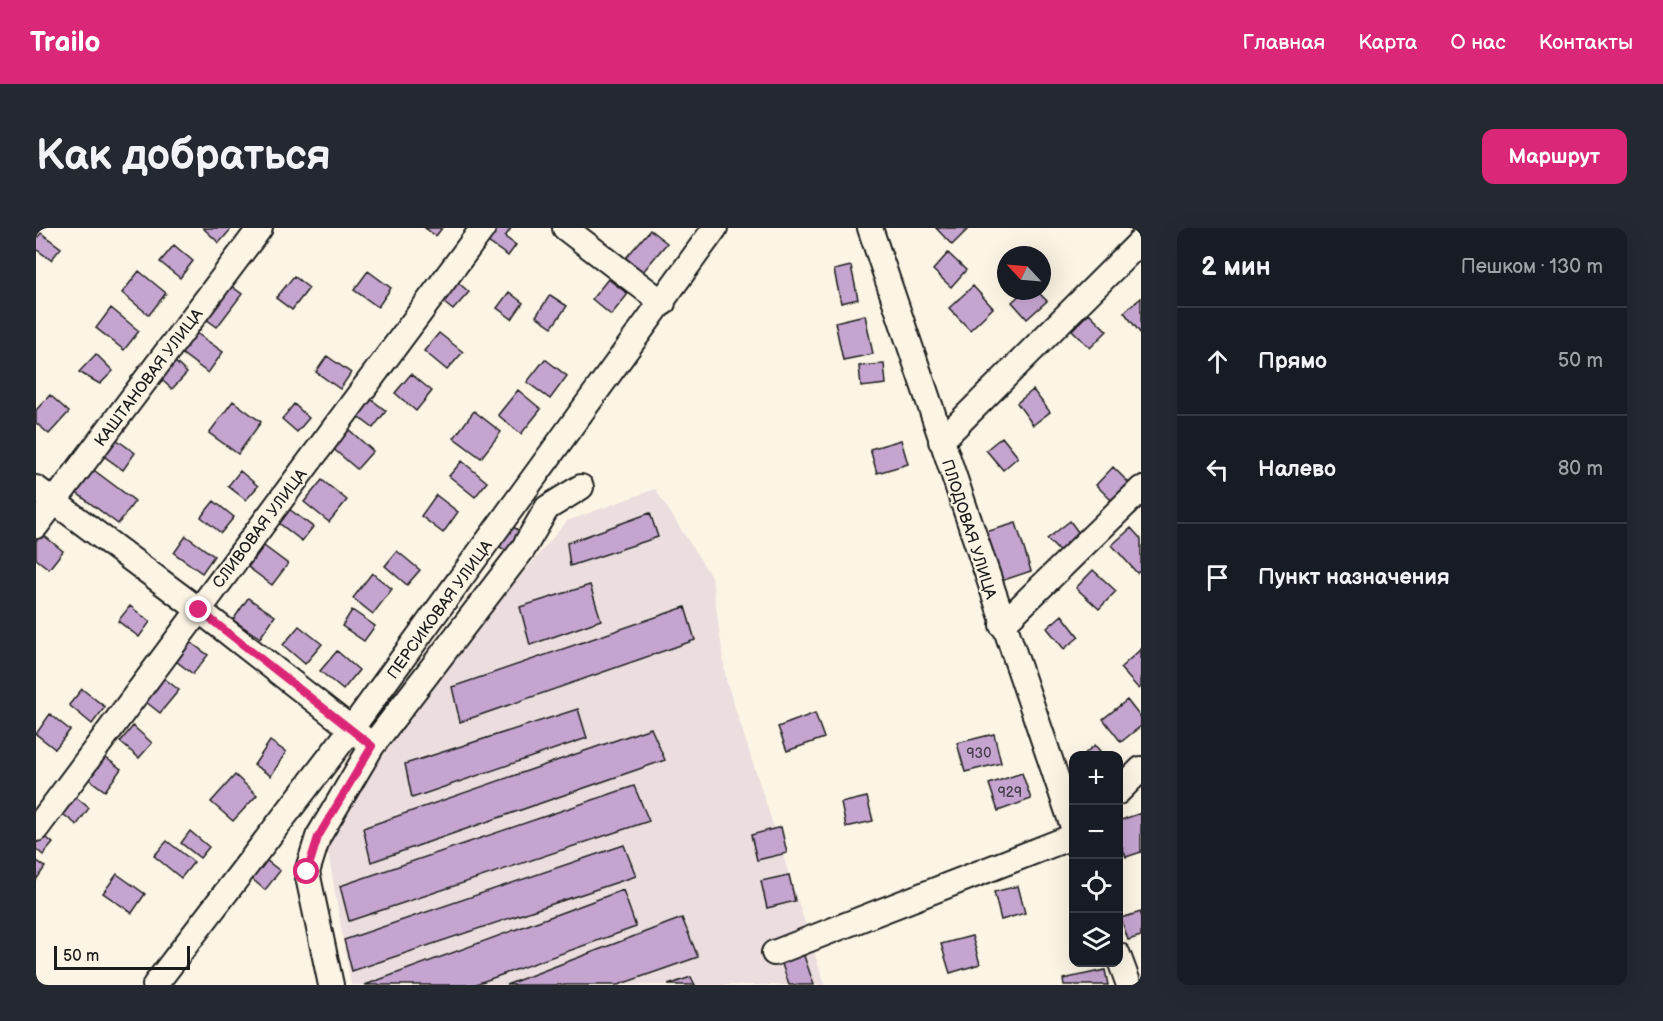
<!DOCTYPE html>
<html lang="ru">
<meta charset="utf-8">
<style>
:root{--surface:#171b24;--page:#242831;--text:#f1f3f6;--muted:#9ea1a6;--line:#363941;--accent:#db2777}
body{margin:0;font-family:"Balsamiq Sans",sans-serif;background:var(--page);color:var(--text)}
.controls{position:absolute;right:18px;bottom:18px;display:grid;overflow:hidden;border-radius:12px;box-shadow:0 6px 24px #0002}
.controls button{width:54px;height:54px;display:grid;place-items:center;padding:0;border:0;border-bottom:2px solid var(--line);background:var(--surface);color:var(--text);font:30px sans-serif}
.compass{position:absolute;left:961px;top:18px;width:54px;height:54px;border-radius:50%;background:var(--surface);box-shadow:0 6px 24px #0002;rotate:296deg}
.scale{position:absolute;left:18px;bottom:15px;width:136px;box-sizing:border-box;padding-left:6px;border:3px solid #1c1c1c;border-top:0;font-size:16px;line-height:21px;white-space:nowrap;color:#1c1c1c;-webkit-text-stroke:4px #fcf5e5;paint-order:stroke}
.stop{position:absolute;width:18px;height:18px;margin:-14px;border:4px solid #db2777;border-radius:50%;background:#fff}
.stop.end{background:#db2777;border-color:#fff;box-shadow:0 2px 6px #0008}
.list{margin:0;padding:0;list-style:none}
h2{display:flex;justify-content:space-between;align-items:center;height:78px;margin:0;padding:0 24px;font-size:26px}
h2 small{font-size:20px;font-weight:400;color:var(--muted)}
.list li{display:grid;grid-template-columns:39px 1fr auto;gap:18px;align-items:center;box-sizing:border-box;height:108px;padding:0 24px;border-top:2px solid var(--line)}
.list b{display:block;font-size:22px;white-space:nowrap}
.list em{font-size:20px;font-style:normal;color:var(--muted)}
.icon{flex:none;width:33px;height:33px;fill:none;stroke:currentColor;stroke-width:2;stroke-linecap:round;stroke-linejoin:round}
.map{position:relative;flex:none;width:1105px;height:757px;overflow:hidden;border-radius:12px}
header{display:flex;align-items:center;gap:36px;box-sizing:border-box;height:84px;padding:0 30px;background:var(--accent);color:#fff}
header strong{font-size:28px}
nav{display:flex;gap:33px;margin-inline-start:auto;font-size:21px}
.intro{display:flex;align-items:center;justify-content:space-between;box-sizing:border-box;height:144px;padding:0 36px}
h1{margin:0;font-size:42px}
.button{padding:15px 27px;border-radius:12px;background:var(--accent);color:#fff;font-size:21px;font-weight:700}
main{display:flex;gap:36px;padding:0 36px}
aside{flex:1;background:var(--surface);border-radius:12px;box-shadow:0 6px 24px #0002}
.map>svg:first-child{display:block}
</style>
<header>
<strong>Trailo</strong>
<nav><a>Главная</a><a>Карта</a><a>О нас</a><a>Контакты</a></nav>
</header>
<div class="intro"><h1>Как добраться</h1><a class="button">Маршрут</a></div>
<main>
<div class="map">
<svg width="1105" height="757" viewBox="0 0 1105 757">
<rect width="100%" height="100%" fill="#fcf5e5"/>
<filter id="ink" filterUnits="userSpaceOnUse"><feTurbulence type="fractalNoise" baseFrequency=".0167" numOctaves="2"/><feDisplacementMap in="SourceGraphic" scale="12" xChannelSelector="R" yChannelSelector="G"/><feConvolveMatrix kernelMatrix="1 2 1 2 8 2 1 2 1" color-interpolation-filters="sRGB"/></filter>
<g filter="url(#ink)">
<path fill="#ecdddf" d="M 619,261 L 676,350 L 690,452 L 789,757 L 315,757 L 290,612 L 407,439 L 531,293 Z"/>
<path fill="#c5a5d0" stroke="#1c1c1c" stroke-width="1.5" d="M 167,0 L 196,0 L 183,15 Z
M 389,0 L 406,0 L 400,8 Z
M 447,0 L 475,0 L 469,9 L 480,17 L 472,28 L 442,7 Z
M 900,0 L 933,0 L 916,17 Z
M 614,2 L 631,15 L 606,45 L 589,31 Z
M 5,5 L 25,20 L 15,32 L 0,21 L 0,11 Z
M 138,17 L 157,33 L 144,50 L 124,34 Z
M 912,25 L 930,42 L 915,59 L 897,42 Z
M 815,38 L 822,71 L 805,75 L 798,42 Z
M 103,43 L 130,65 L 113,87 L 86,65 Z
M 332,43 L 355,60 L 342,79 L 318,62 Z
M 258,48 L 273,60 L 256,82 L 240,70 Z
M 418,51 L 433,64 L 417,82 L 402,70 Z
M 572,51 L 592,66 L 575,87 L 556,71 Z
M 191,55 L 206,66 L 181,99 L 166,88 Z
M 937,58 L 957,80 L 934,102 L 913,80 Z
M 988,63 L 1001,63 L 1011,73 L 991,91 L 976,74 Z
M 473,64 L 487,75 L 476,91 L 461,80 Z
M 514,67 L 531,78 L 516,99 L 500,88 Z
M 1105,70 L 1105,106 L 1088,84 Z
M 75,80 L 103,103 L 88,122 L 60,100 Z
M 1053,85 L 1071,103 L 1054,120 L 1036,102 Z
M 829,87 L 837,126 L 807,132 L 799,94 Z
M 159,104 L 187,124 L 172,145 L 144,124 Z
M 403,105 L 427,124 L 411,142 L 388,123 Z
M 60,126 L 77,143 L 64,156 L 43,144 Z
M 291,128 L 315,145 L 304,161 L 280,144 Z
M 135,130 L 151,145 L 136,161 L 120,147 Z
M 509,131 L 531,148 L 514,171 L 491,154 Z
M 848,136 L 850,156 L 825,159 L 823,138 Z
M 375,146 L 396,163 L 380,183 L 359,165 Z
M 482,162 L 505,181 L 485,206 L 462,187 Z
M 997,162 L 1014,184 L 997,197 L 981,175 Z
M 14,167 L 33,184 L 13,206 L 0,195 L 0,182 Z
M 331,168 L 350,183 L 337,200 L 317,185 Z
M 197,173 L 225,194 L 202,226 L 173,205 Z
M 258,176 L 273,190 L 261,204 L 246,191 Z
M 438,183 L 465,204 L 445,230 L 418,210 Z
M 311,200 L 337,223 L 321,241 L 295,219 Z
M 77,209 L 99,225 L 87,242 L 65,226 Z
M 966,209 L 982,229 L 967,242 L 950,222 Z
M 865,212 L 872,236 L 841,245 L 834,221 Z
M 426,233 L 451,254 L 439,269 L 413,248 Z
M 1077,239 L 1093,255 L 1076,273 L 1060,257 Z
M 55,240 L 99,273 L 82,296 L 38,263 Z
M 204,243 L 222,258 L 210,272 L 192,258 Z
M 286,252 L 311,272 L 293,294 L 268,274 Z
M 400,267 L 422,284 L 407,305 L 385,288 Z
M 178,273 L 198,289 L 185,305 L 165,289 Z
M 249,278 L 277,299 L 266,313 L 239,292 Z
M 614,285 L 622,309 L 534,338 L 531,315 Z
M 1034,293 L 1045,308 L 1025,325 L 1011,311 Z
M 471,295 L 487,305 L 474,325 L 459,316 Z
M 980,295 L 995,343 L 965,353 L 950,304 Z
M 1095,300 L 1105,311 L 1105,342 L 1101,345 L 1076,317 Z
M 6,306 L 27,323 L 13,341 L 0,331 L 0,313 Z
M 150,308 L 178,328 L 166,345 L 138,325 Z
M 228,318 L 252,336 L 236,357 L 212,339 Z
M 361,323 L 384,342 L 371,357 L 349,338 Z
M 1057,342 L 1080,363 L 1063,381 L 1040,360 Z
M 336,345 L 356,361 L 337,386 L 317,370 Z
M 554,357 L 565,392 L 494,417 L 484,379 Z
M 212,370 L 239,388 L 224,410 L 197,392 Z
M 94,378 L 114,394 L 103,409 L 82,393 Z
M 649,379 L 659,412 L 424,494 L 416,459 Z
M 316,382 L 339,398 L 328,413 L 306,398 Z
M 1026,387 L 1043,409 L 1028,421 L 1011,400 Z
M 263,398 L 286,416 L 269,436 L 247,417 Z
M 150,411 L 172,427 L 157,446 L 136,430 Z
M 1105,421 L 1105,459 L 1103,461 L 1084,440 Z
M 301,423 L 323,442 L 307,462 L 284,443 Z
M 124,447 L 143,462 L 124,485 L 105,470 Z
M 46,461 L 69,479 L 56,496 L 33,477 Z
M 352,463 L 369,476 L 354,495 L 338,482 Z
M 1091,472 L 1105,490 L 1105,498 L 1085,514 L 1067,491 Z
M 542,481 L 551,510 L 376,570 L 369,536 Z
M 779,485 L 788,510 L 751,523 L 742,499 Z
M 14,486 L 34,502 L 19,521 L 0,506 Z
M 97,498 L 116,515 L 103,530 L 84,514 Z
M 615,500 L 629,532 L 335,634 L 327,600 Z
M 958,506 L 965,535 L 929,544 L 921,515 Z
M 234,513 L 250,524 L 235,548 L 218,537 Z
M 1059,517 L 1068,528 L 1046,528 Z
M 66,527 L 85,541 L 69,563 L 50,549 Z
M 986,545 L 995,571 L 962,583 L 953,556 Z
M 199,547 L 221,567 L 197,593 L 175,574 Z
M 598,558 L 613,593 L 313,693 L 304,658 Z
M 36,566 L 53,580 L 41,597 L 23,583 Z
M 831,569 L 837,593 L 810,599 L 805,575 Z
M 1105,585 L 1105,624 L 1090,629 L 1082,609 L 1082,593 Z
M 745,599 L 751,625 L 721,632 L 715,607 Z
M 154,603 L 173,619 L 164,630 L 145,615 Z
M 5,605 L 17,615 L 7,627 L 0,621 L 0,611 Z
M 131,613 L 158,634 L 145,650 L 118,628 Z
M 588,617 L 600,648 L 316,743 L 308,712 Z
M 0,632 L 9,639 L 0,652 Z
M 230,632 L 244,643 L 229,662 L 215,650 Z
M 81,646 L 109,666 L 96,685 L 67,665 Z
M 753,647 L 759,673 L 731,680 L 725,653 Z
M 982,658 L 989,685 L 965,692 L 958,664 Z
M 587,662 L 600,699 L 437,757 L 329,757 Z
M 1105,684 L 1105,708 L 1092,712 L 1085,690 Z
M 646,690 L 662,729 L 582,757 L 470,757 Z
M 936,708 L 944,736 L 914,745 L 905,716 Z
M 767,725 L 778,757 L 753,757 L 745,733 Z
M 1069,742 L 1072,757 L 1028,757 L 1027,751 Z
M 655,749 L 659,757 L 632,757 Z"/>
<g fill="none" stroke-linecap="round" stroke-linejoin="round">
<defs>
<path id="minor" d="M 529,0 L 627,75
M 834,0 L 1038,602
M 905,213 L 1105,13
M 0,260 L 163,382 L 327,510
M 0,298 L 224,0
M 966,397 L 1105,261
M 1082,564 L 1105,541
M 0,601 L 447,0
M 738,725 L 1038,608
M 1082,727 L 1093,757
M 119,757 L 316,500 L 679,0
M 295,757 L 271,644 L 282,609 L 336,518 L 487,321 L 511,280 L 545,259"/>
</defs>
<use href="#minor" stroke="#1c1c1c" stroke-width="28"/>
<use href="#minor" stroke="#fcf5e5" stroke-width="24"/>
</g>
</g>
<g fill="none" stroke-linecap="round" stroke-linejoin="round" filter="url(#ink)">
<path stroke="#db2777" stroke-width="8" d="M 163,382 L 336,518 L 282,609 L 271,644"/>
</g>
<g text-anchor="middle" stroke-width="4.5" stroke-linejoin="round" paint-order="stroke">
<g font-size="14" fill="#463e49">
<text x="943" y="530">930</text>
<text x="974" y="569">929</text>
</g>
<g font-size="16" fill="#1c1c1c" stroke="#fcf5e5">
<text transform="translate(112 149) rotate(-53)" y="6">КАШТАНОВАЯ УЛИЦА</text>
<text transform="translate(223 300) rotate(-53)" y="6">СЛИВОВАЯ УЛИЦА</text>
<text transform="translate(934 301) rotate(72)" y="6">ПЛОДОВАЯ УЛИЦА</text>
<text transform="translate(403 381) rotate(-54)" y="6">ПЕРСИКОВАЯ УЛИЦА</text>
</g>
</g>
</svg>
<div class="controls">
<button>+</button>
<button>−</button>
<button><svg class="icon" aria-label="locate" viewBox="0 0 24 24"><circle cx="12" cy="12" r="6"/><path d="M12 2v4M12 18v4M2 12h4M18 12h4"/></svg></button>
<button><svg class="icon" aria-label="layers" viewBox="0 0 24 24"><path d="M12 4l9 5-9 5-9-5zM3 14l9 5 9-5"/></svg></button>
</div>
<svg class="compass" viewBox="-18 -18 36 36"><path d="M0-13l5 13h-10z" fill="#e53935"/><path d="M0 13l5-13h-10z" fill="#9ea1a6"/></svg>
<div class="scale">50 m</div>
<div class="stop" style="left:271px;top:644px"></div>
<div class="stop end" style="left:163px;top:382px"></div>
</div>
<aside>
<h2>2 мин<small>Пешком · 130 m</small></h2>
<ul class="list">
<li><svg class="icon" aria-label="ahead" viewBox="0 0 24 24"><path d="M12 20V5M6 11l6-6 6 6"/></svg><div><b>Прямо</b></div><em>50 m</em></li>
<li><svg class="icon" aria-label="left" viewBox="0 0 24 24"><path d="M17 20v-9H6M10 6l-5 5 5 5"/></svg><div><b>Налево</b></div><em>80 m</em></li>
<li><svg class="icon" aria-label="arrive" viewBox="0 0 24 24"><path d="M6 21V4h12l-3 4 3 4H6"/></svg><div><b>Пункт назначения</b></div></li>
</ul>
</aside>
</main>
